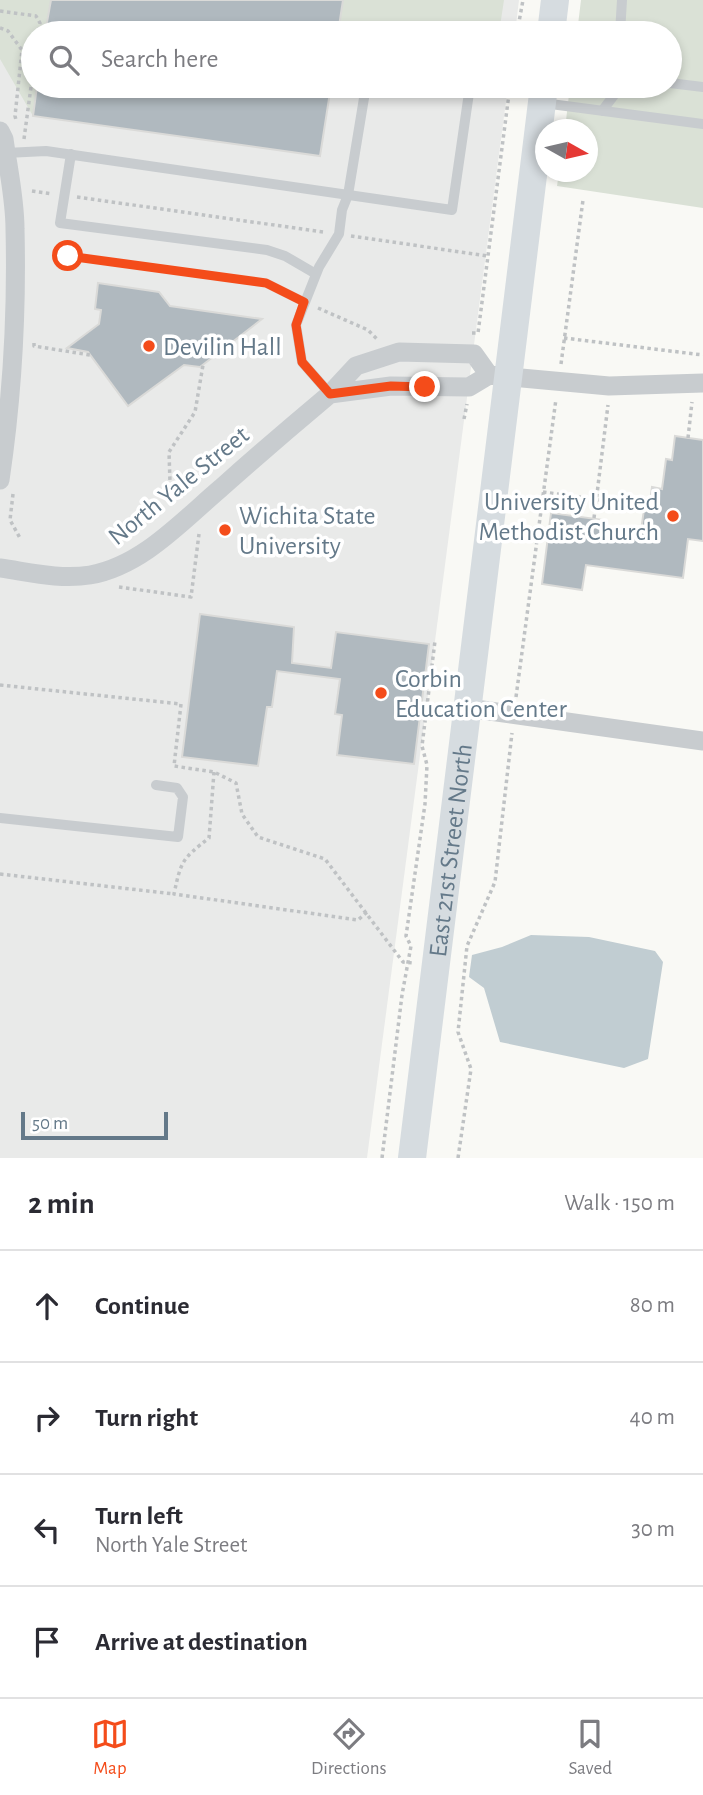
<!DOCTYPE html>
<meta charset="utf-8">
<style>
:root{--surface:#fff;--page:#f7f7f7;--text:#2b2b33;--muted:#7c7c81;--line:#e1e1e2;--accent:#f44c1a}
body{margin:0;font-family:"Alegreya Sans",sans-serif;background:var(--page);color:var(--text)}
.compass{position:absolute;left:535px;top:119px;width:63px;height:63px;border-radius:50%;background:var(--surface);box-shadow:0 4px 10px #0003;rotate:98deg}
.scale{position:absolute;left:21px;bottom:18px;width:147px;box-sizing:border-box;padding-left:7px;border:4px solid #647989;border-top:0;font-size:19px;line-height:24px;white-space:nowrap;color:#647989;-webkit-text-stroke:5px #fff;paint-order:stroke}
.stop{position:absolute;width:21px;height:21px;margin:-16px;border:5px solid #f44c1a;border-radius:50%;background:#fff}
.stop.end{background:#f44c1a;border-color:#fff;box-shadow:0 2px 7px #0008}
.list{margin:0;padding:0;list-style:none}
h2{display:flex;justify-content:space-between;align-items:center;height:91px;margin:0;padding:0 28px;font-size:30px}
h2 small{font-size:23px;font-weight:400;color:var(--muted)}
.list li{display:grid;grid-template-columns:46px 1fr auto;gap:21px;align-items:center;box-sizing:border-box;height:112px;padding:0 28px;border-top:2px solid var(--line)}
.list b{display:block;font-size:26px;white-space:nowrap}
.list p{margin:0;font-size:23px;white-space:nowrap;color:var(--muted)}
.list em{font-size:23px;font-style:normal;color:var(--muted)}
.icon{flex:none;width:38px;height:38px;fill:none;stroke:currentColor;stroke-width:2;stroke-linecap:round;stroke-linejoin:round}
.map{position:relative;flex:none;width:703px;height:1158px;overflow:hidden}
.search{position:absolute;background:var(--surface);box-shadow:0 4px 10px #0003;left:21px;right:21px;top:21px;height:77px;display:flex;align-items:center;gap:18px;box-sizing:border-box;padding:0 24px;border-radius:38px;color:var(--muted);font-size:26px}
.sheet{height:539px;background:var(--surface)}
nav{display:flex;justify-content:space-around;align-items:center;box-sizing:border-box;height:98px;border-top:2px solid var(--line);background:var(--surface);font-size:19px;color:var(--muted)}
nav a{display:grid;justify-items:center;gap:4px}
nav .on{color:var(--accent)}
.map>svg:first-child{display:block}
</style>
<div class="map">
<svg width="703" height="1158" viewBox="0 0 703 1158">
<rect width="100%" height="100%" fill="#f9f9f5"/>
<path fill="#e9eae9" d="M 0,0 L 519,0 L 515,33 L 33,33 L 33,86 L 508,86 L 367,1158 L 0,1158 Z"/>
<path fill="#dae1d6" d="M 0,0 L 504,0 L 499,33 L 453,33 L 356,22 L 354,33 L 33,33 L 33,86 L 331,86 L 320,156 L 33,116 L 0,59 Z
M 581,0 L 703,0 L 703,208 L 557,186 L 559,172 L 588,172 L 588,130 L 565,129 L 570,86 L 670,86 L 670,33 L 577,33 Z"/>
<path fill="#c1cdd2" d="M 531,935 L 589,937 L 655,951 L 663,962 L 648,1059 L 624,1068 L 500,1042 L 484,988 L 469,977 L 472,955 L 502,947 Z"/>
<path fill="#b0b9bf" stroke="#dadad8" stroke-width="2" d="M 51,0 L 343,0 L 338,33 L 45,33 Z
M 37,86 L 331,86 L 320,156 L 33,116 Z
M 98,283 L 159,292 L 170,306 L 262,319 L 200,367 L 184,365 L 128,406 L 88,352 L 67,348 L 99,324 L 101,310 L 95,309 Z
M 675,436 L 703,440 L 703,541 L 688,539 L 683,578 L 586,565 L 582,590 L 542,584 L 551,513 L 604,520 L 603,526 L 641,531 L 645,502 L 650,503 L 652,487 L 662,489 L 666,459 L 672,460 Z
M 200,614 L 294,627 L 292,663 L 331,668 L 336,632 L 429,644 L 414,764 L 337,755 L 342,715 L 335,714 L 340,679 L 277,671 L 272,707 L 267,707 L 258,766 L 182,757 Z"/>
<g fill="none" stroke-linecap="round" stroke-linejoin="round">
<path stroke="#bfc2c4" stroke-width="3.5" stroke-dasharray="3.5 3.5" stroke-linecap="butt" d="M 0,11 L 36,16 L 40,23 L 38,33
M 0,28 L 8,31 L 22,50 L 15,116 L 16,120
M 517,33 L 523,0
M 24,139 L 33,72
M 32,191 L 52,194
M 77,197 L 323,232
M 351,236 L 488,256
M 68,256 L 266,283 L 292,296
M 318,308 L 368,330 L 378,340
M 472,333 L 478,333 L 510,86
M 564,338 L 703,355
M 34,343 L 34,346 L 90,355
M 561,364 L 583,200
M 464,419 L 467,404
M 688,438 L 692,402
M 543,492 L 644,506
M 13,494 L 10,520 L 20,538
M 180,498 L 170,482 L 169,452 L 195,412 L 203,365
M 594,518 L 608,405
M 119,587 L 191,597 L 199,534
M 0,685 L 181,704 L 174,766 L 214,772 L 236,783 L 242,814 L 258,837 L 325,859 L 403,962 L 413,963
M 516,697 L 556,399
M 214,772 L 209,838 C 182,859 181,861 174,894 L 358,920 L 367,912
M 0,874 L 174,894
M 382,1158 L 402,995 L 411,946 L 406,936 L 425,804 L 427,765 L 422,746 L 435,641
M 458,1158 L 471,1069 L 458,1032 L 467,946 L 495,882 L 512,733"/>
<path stroke="#c8cccf" stroke-width="10" d="M 620,33 L 622,0
M 670,83 L 703,87
M 543,103 L 703,124
M 602,111 L 621,86
M 6,153 L 46,151 L 452,210 L 470,86
M 71,154 L 60,223 L 267,250 L 285,256 L 316,274
M 330,394 L 302,362 L 296,325 L 319,267 L 339,234 L 342,210 L 348,195 L 366,86
M 0,818 L 178,837 L 183,797 L 177,788 L 156,785"/>
<path stroke="#c8cccf" stroke-width="19" d="M 0,131 L 4,139 C 8,168 15,199 15,229 C 17,311 12,399 0,480
M 330,394 L 391,386 L 469,387 L 489,375 L 609,386 L 703,383
M 0,568 C 29,572 60,580 90,575 C 142,566 182,521 221,488 C 257,456 293,425 330,394 L 356,366 L 399,352 L 474,354 L 489,375
M 468,708 L 703,741"/>
<g stroke="#d6dce0" stroke-width="28">
<path d="M 551,33 L 555,0"/>
<path id="s1" d="M 412,1158 L 544,86"/>
</g>
</g>
<g fill="none" stroke-linecap="round" stroke-linejoin="round">
<path stroke="#f44c1a" stroke-width="9" d="M 68,256 L 266,283 L 304,302 L 296,325 L 302,362 L 330,394 L 391,386 L 425,387"/>
</g>
<g fill="#f44c1a" stroke="#fff" stroke-width="2.5">
<circle cx="149" cy="346" r="7"/>
<circle cx="673" cy="516" r="7"/>
<circle cx="225" cy="530" r="7"/>
<circle cx="381" cy="693" r="7"/>
</g>
<g text-anchor="middle" stroke-width="7" stroke-linejoin="round" paint-order="stroke">
<g font-size="26" fill="#647989" stroke="#fff" text-anchor="start">
<text x="163" y="355">Devilin Hall</text>
<text x="659" y="510" text-anchor="end">University United<tspan x="659" dy="30">Methodist Church</tspan></text>
<text x="239" y="524">Wichita State<tspan x="239" dy="30">University</tspan></text>
<text x="395" y="687">Corbin<tspan x="395" dy="30">Education Center</tspan></text>
</g>
<g font-size="26" fill="#647989" stroke="#fff">
<text transform="translate(178 485) rotate(-39)" y="9">North Yale Street</text>
<text dy="9" stroke="none"><textPath href="#s1" startOffset="310">East 21st Street North</textPath></text>
</g>
</g>
</svg>
<svg class="compass" viewBox="-18 -18 36 36"><path d="M0-13l5 13h-10z" fill="#e53935"/><path d="M0 13l5-13h-10z" fill="#7c7c81"/></svg>
<div class="scale">50 m</div>
<div class="stop" style="left:68px;top:256px"></div>
<div class="stop end" style="left:425px;top:387px"></div>
<div class="search"><svg class="icon" aria-label="search" viewBox="0 0 24 24"><circle cx="10" cy="10" r="6"/><path d="M15 15l6 6"/></svg>Search here</div>
</div>
<section class="sheet">
<h2>2 min<small>Walk · 150 m</small></h2>
<ul class="list">
<li><svg class="icon" aria-label="ahead" viewBox="0 0 24 24"><path d="M12 20V5M6 11l6-6 6 6"/></svg><div><b>Continue</b></div><em>80 m</em></li>
<li><svg class="icon" aria-label="right" viewBox="0 0 24 24"><path d="M7 20v-9h11M14 6l5 5-5 5"/></svg><div><b>Turn right</b></div><em>40 m</em></li>
<li><svg class="icon" aria-label="left" viewBox="0 0 24 24"><path d="M17 20v-9H6M10 6l-5 5 5 5"/></svg><div><b>Turn left</b><p>North Yale Street</p></div><em>30 m</em></li>
<li><svg class="icon" aria-label="arrive" viewBox="0 0 24 24"><path d="M6 21V4h12l-3 4 3 4H6"/></svg><div><b>Arrive at destination</b></div></li>
</ul>
</section>
<nav>
<a class="on"><svg class="icon" aria-label="map" viewBox="0 0 24 24"><path d="M3 6l6-2 6 2 6-2v14l-6 2-6-2-6 2zM9 4v14M15 6v14"/></svg>Map</a>
<a><svg class="icon" aria-label="directions" viewBox="0 0 24 24"><path d="M12 3l9 9-9 9-9-9zM9 14v-3h6M13 9l2 2-2 2"/></svg>Directions</a>
<a><svg class="icon" aria-label="saved" viewBox="0 0 24 24"><path d="M7 4h10v16l-5-4-5 4z"/></svg>Saved</a>
</nav>
